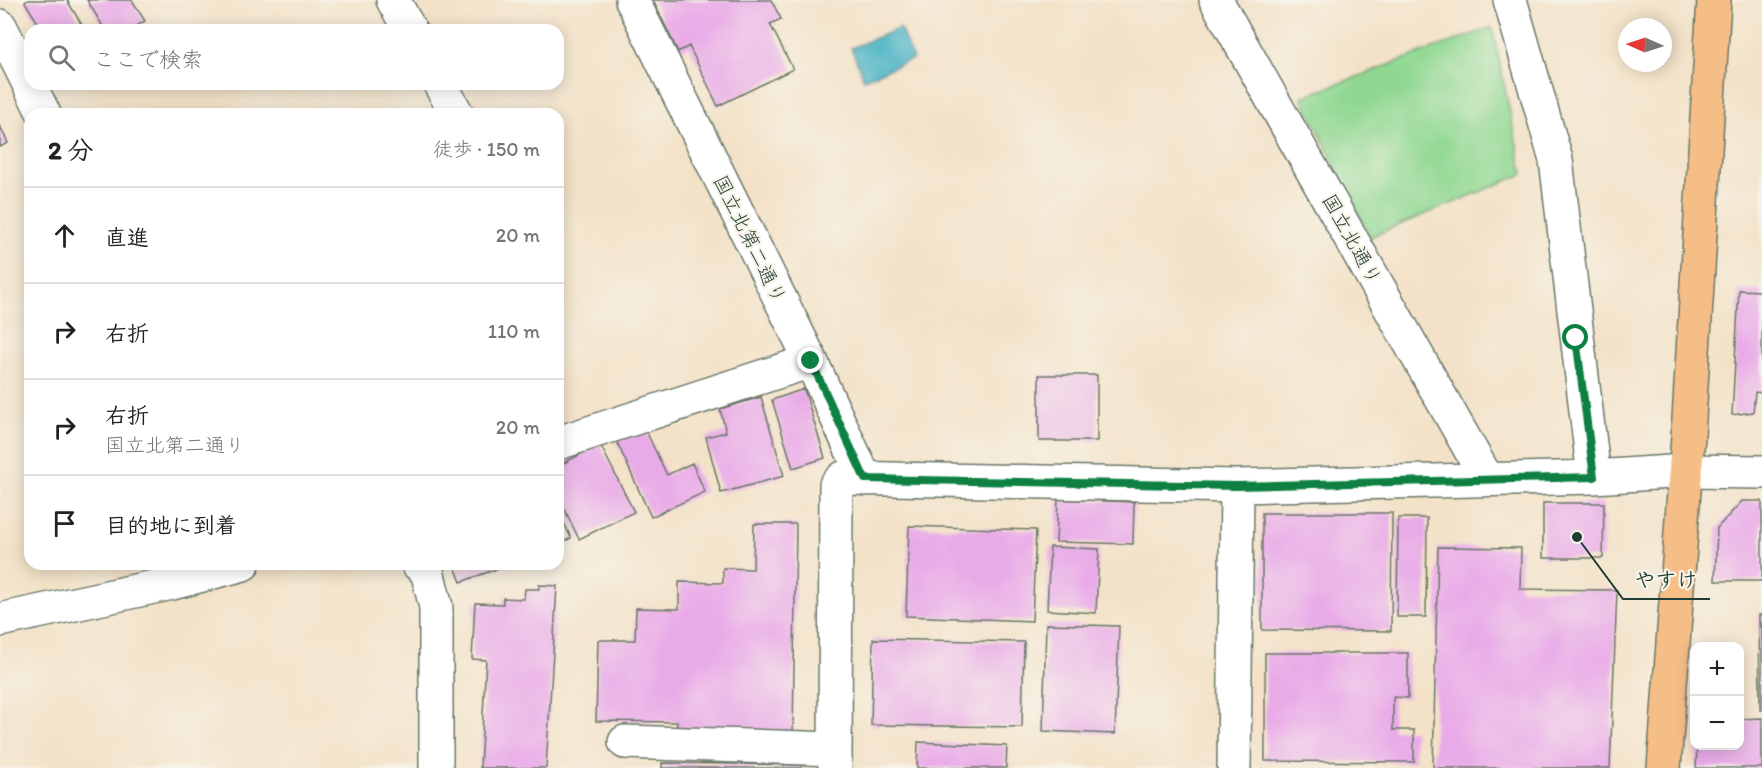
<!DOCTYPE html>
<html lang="ja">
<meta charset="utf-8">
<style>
:root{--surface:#fff;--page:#f6f6f6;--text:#222;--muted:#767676;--line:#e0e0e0}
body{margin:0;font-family:Itim,"Klee One",sans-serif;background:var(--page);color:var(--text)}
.controls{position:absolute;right:18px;bottom:18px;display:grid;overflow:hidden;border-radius:12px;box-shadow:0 3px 15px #0003}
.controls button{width:54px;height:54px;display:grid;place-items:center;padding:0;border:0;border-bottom:2px solid var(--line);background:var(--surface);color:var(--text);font:30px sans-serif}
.compass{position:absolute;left:1618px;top:18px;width:54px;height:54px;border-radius:50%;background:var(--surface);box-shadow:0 3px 15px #0003;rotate:273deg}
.stop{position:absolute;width:18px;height:18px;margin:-14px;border:4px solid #0b8043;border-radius:50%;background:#fff}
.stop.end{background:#0b8043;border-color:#fff;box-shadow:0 2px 6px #0008}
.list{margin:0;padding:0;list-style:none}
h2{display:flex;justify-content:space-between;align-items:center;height:78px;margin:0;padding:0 24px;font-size:26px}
h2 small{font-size:20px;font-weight:400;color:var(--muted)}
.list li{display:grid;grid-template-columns:39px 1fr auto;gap:18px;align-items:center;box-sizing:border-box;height:96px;padding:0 24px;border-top:2px solid var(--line)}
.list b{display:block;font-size:22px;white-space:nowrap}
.list p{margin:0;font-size:20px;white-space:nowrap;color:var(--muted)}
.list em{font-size:20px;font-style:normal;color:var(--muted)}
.icon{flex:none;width:33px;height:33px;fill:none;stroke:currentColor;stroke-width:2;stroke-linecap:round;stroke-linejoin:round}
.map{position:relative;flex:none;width:1762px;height:768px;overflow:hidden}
.search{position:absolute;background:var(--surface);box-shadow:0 3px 15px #0003;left:24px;top:24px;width:540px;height:66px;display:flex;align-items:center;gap:15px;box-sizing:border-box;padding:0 21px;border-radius:18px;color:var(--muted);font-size:22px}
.panel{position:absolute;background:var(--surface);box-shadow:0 3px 15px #0003;left:24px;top:108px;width:540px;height:462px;border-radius:18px}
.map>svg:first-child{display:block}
</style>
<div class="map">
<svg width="1762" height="768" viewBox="0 0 1762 768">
<rect width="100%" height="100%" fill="#f7f3e8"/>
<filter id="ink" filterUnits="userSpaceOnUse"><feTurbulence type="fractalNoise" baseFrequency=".0167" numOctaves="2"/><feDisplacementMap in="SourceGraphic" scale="12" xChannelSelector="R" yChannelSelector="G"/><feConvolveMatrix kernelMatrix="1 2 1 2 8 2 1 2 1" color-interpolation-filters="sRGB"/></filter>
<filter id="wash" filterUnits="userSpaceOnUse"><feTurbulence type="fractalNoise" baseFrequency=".008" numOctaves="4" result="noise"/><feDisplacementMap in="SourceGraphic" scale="24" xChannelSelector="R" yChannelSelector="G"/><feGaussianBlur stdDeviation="1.35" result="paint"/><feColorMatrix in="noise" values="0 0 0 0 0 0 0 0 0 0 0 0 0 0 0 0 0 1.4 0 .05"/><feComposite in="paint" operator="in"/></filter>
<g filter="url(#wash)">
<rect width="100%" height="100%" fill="#f3e2c8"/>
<path fill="#90d892" stroke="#588a63" stroke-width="1.5" d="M 1492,27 L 1523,174 L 1370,237 L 1302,97 Z"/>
<path fill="#48b3c5" stroke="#34787c" stroke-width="1.5" d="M 900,28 L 913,59 L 864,79 L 851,48 Z"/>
<g id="blocks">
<path fill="#e9abe8" d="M 28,0 L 67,0 L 85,30 L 42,30 L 25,2 Z
M 87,0 L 132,0 L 145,21 L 130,30 L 105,30 Z
M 653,0 L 771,0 L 781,19 L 770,24 L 793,69 L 718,106 L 689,46 L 678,52 Z
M 0,126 L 8,143 L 0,147 Z
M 1739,290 L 1762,291 L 1762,393 L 1755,392 L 1753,412 L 1732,415 Z
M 1039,375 L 1097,375 L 1097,441 L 1039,441 Z
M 804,389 L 825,458 L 793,468 L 772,400 Z
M 761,397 L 784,476 L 721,493 L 706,437 L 726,432 L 720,409 Z
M 645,429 L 667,475 L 692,463 L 705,492 L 651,517 L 617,442 Z
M 600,444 L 634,512 L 579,539 L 558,496 L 558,466 Z
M 1058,499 L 1134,502 L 1133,544 L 1056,542 Z
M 1742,501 L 1762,501 L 1762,581 L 1715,581 L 1717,528 Z
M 1543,503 L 1604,503 L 1603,558 L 1543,558 Z
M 558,510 L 571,538 L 558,545 Z
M 1262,513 L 1392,513 L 1391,631 L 1262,630 Z
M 1398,518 L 1427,518 L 1426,617 L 1397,617 Z
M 754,524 L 796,524 L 793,737 L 677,736 L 677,722 L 596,721 L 598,640 L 635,640 L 636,608 L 679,609 L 679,582 L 723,583 L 723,568 L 753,569 Z
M 909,526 L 1036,530 L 1032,621 L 906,616 Z
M 1050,547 L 1099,549 L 1096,613 L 1047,610 Z
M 1438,547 L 1521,548 L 1520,589 L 1617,590 L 1610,768 L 1433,768 Z
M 454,564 L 510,564 L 461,582 Z
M 539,585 L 557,586 L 546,768 L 480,768 L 486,660 L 472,659 L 475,603 L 503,604 L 503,598 L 524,599 L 525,589 L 539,589 Z
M 1759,615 L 1762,615 L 1762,710 L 1760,710 Z
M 1046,624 L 1119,626 L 1115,734 L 1043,731 Z
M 873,639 L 1024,642 L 1022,727 L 871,725 Z
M 1265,653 L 1408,653 L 1408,698 L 1393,697 L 1393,730 L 1414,730 L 1414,762 L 1265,761 Z
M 1762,718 L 1762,768 L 1696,768 L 1697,746 L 1740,746 L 1740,719 Z
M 918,742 L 1007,746 L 1006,768 L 917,768 Z
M 662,763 L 801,765 L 801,768 L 662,768 Z"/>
</g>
</g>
<g filter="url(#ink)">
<use href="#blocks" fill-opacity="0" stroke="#697768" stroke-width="1.5"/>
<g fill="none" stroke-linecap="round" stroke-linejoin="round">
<defs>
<path id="minor" d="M 393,0 L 410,30
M 632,0 L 811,361 L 865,479
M 1216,0 L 1487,479
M 1510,0 L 1556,160 L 1594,477
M 0,26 L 44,114
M 440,84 L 457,114
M 558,443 L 811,361
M 418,564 L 427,571 L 436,607 L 436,768
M 0,620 L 172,583 L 243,564
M 625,742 L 835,749
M 835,768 L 836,485 L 843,478 L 1237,486 L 1594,477 L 1685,471 L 1762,472
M 1234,768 L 1237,486"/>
<path id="major" d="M 1664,768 L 1688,436 L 1714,0"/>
</defs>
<use href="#minor" stroke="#697768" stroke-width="36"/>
<use href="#major" stroke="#697768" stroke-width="36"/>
<use href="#minor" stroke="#fff" stroke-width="33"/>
<use href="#major" stroke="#f6be87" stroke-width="33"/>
</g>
</g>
<g fill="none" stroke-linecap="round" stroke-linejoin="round" filter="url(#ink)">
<path stroke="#0b8043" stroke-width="8" d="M 811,361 L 865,479 L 1237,486 L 1594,477 L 1576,338"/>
</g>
<g text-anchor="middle" stroke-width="4.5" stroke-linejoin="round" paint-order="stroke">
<g font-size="20" fill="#1f3d34" stroke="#f7f3e8">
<text transform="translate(750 239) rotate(64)" y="7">国立北第二通り</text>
<text transform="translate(1352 239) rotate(61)" y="7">国立北通り</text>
</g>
</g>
<path fill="none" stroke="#1f3d34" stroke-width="2" d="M1577 537L1623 599H1710"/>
<circle fill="#1f3d34" stroke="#f7f3e8" stroke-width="2" cx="1577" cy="537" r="6"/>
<g font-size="21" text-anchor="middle" font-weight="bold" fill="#1f3d34" stroke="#f7f3e8" stroke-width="4.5" stroke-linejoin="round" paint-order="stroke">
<text x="1666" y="587">やすけ</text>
</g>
</svg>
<div class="controls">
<button>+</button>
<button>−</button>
</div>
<svg class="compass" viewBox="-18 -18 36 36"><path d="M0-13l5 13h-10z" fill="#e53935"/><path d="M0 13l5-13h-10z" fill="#767676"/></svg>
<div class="stop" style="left:1576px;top:338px"></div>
<div class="stop end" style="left:811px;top:361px"></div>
<div class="search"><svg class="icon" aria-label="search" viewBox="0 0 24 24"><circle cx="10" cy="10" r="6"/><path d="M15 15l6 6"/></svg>ここで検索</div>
<section class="panel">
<h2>2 分<small>徒歩 · 150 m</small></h2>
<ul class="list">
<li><svg class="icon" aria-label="ahead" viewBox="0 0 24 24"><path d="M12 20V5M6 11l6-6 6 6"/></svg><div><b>直進</b></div><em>20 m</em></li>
<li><svg class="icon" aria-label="right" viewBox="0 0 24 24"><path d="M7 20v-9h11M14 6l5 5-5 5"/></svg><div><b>右折</b></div><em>110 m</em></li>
<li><svg class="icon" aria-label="right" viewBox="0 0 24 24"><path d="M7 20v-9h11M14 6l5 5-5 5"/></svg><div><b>右折</b><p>国立北第二通り</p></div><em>20 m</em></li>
<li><svg class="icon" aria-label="arrive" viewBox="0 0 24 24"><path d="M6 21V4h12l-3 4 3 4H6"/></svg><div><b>目的地に到着</b></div></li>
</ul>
</section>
</div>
